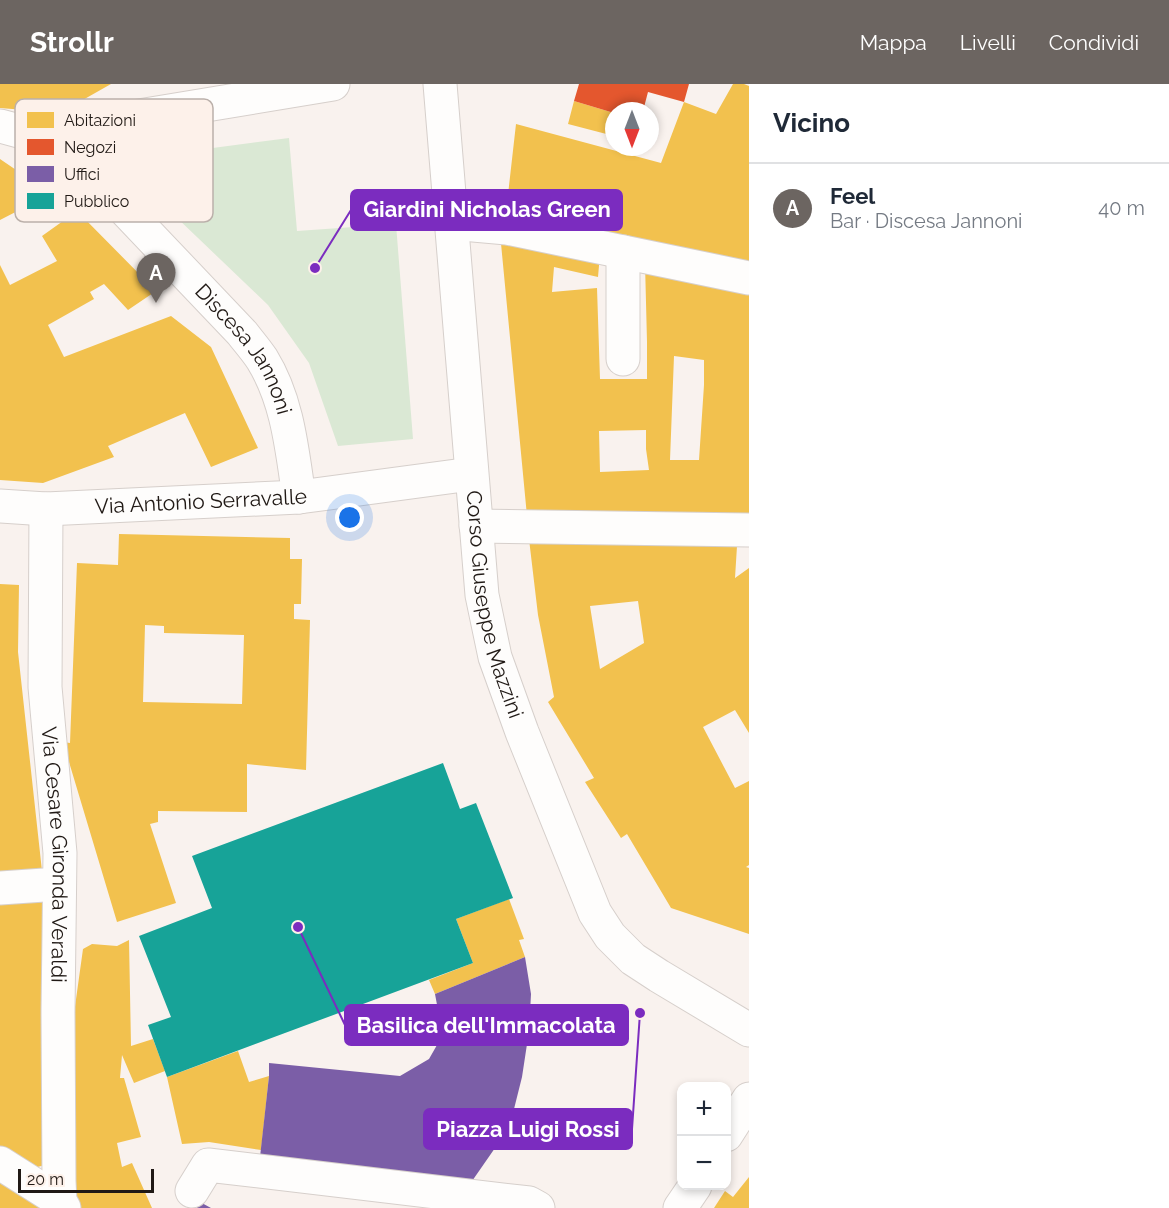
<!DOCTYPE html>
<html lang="it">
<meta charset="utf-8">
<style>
:root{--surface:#fff;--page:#f2f2f3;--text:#1f2937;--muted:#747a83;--line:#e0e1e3;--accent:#6c6561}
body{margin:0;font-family:Raleway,sans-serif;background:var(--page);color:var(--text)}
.controls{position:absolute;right:18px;bottom:18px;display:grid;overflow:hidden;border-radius:12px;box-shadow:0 3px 9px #0003}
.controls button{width:54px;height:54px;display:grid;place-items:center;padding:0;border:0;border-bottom:2px solid var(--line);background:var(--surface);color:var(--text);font:30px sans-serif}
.compass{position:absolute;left:605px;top:18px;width:54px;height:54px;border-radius:50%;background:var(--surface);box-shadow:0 3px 9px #0003;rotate:180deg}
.scale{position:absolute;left:18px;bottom:15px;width:136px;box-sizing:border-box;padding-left:6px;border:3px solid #201915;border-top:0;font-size:16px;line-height:21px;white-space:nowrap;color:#201915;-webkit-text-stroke:4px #fdf1ea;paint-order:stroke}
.you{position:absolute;left:350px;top:434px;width:21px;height:21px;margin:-15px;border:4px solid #fff;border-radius:50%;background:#1a73e8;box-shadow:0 0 0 9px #1a73e833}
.badge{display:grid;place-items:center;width:39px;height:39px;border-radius:50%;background:var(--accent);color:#fff;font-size:20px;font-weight:700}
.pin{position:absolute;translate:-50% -50px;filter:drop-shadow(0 2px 3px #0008)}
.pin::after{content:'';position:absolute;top:32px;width:21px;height:18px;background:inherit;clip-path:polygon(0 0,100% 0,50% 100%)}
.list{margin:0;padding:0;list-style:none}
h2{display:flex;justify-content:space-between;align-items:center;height:78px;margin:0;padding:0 24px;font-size:26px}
h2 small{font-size:20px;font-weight:400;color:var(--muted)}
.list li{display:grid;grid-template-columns:39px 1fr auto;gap:18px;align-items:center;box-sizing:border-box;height:90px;padding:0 24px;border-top:2px solid var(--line)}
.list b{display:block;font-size:22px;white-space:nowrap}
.list p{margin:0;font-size:20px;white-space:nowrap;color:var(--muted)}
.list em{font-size:20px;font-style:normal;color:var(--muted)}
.map{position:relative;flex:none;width:749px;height:1124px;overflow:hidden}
header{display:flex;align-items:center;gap:36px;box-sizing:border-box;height:84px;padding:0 30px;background:var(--accent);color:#fff}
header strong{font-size:28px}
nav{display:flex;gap:33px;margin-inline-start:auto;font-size:21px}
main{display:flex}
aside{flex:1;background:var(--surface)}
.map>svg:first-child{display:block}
</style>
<header>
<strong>Strollr</strong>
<nav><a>Mappa</a><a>Livelli</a><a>Condividi</a></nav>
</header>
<main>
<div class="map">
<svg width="749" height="1124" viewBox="0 0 749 1124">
<rect width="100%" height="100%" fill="#f9f2ee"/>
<path fill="#dae8d4" d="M 289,54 L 297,147 L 396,140 L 413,355 L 338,362 L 309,279 L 268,221 L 151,109 L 145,73 Z"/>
<path fill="#f2c14e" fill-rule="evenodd" d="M 0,0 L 111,0 L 81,17 L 37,27 L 0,24 Z
M 733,0 L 744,0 L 749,2 L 749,187 L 505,137 L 516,40 L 661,79 L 684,18 L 716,30 Z
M 574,17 L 614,29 L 614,52 L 568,40 Z
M 0,75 L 22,90 L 33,119 L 0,136 Z
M 77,127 L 156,207 L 128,226 L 104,200 L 90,208 L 94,215 L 48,241 L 64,273 L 171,232 L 211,263 L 258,364 L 211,383 L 185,329 L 108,362 L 114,373 L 43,399 L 0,396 L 0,181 L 10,201 L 57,177 L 42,152 Z
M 500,149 L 600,170 L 598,193 L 554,183 L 552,208 L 597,204 L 600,295 L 647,295 L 647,258 L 645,179 L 749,200 L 749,434 L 527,432 ZM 674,272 L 704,276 L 704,301 L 699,376 L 670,376 ZM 646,346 L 646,365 L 649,386 L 600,388 L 599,347 Z
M 119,450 L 290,454 L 290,475 L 302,475 L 301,520 L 294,520 L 294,535 L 310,536 L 306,686 L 247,680 L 247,728 L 158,727 L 158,738 L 150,740 L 176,819 L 117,838 L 63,658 L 70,659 L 77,479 L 118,481 ZM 145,541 L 164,542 L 164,549 L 244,551 L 242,620 L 143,618 Z
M 529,455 L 737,462 L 735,494 L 749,484 L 749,649 L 735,626 L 703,643 L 735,704 L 749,697 L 749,781 L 746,783 L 749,784 L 749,850 L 671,824 L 627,750 L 621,754 L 585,698 L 594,694 L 548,618 L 554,613 L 538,531 ZM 638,517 L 644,559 L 600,585 L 590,522 Z
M 0,500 L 19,501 L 18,568 L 42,787 L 0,793 Z
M 509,815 L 524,855 L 519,856 L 525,873 L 435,910 L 429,896 L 473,879 L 456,835 Z
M 50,818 L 52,1079 L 23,1087 L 0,1072 L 0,819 Z
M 129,856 L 131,962 L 153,955 L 165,987 L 134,999 L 122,971 L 120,994 L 124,994 L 141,1053 L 117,1059 L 122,1083 L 132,1079 L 152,1124 L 75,1124 L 72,944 L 83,865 L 92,860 L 117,862 Z
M 238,967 L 249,998 L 269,992 L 261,1066 L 209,1058 L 182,1060 L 167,993 Z
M 0,1084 L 55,1124 L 0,1124 Z
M 749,1093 L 749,1124 L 714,1124 L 725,1107 L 733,1113 Z"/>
<path fill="#e4572e" d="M 579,0 L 689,0 L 684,18 L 648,8 L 643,27 L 614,27 L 614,29 L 574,17 Z"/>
<path fill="#7b5ea7" d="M 525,873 L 531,910 L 529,947 L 522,993 L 513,1029 L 495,1064 L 470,1100 L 260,1073 L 269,992 L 269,979 L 400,992 L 429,975 L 437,961 L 438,926 L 435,910 Z
M 200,1118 L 211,1124 L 197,1124 Z"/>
<path fill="#17a398" d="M 443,679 L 460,725 L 476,719 L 513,814 L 456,835 L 473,879 L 167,993 L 148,941 L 171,933 L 139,852 L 212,824 L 192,772 Z"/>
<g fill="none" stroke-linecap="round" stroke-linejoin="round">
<defs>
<g id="minor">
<path id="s1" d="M 440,0 L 482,511 L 495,573 L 522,648 L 595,829 L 610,852 L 633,875 L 659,892 L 749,946"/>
<path id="s2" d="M 0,42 L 30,50 L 75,78 L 106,106 L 242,249 C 249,258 256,266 262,275 C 288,317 292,366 299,413"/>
<path d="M 30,50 L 333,0"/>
<path d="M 451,139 L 507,144 L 749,194"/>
<path d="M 623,168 L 623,275"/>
<path id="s3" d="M 0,422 L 46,425 L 299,413 L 471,390"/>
<path id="s4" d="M 46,425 L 45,603 L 60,769 L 58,928 L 59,1097 L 60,1117 L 64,1124"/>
<path d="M 476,442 L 749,446"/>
<path d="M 0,804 L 59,800"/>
<path d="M 726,1051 L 749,1015"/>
<path d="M 0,1079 L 60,1117"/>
<path d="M 192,1107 L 208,1081 L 529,1119 L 538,1124"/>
<path d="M 680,1124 L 695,1102"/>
</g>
</defs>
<use href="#minor" stroke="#d6cfcb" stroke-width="35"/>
<use href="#minor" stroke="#fefdfc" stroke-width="33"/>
</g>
<g text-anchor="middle" stroke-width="6" stroke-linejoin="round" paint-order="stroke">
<g font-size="21" fill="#201915" stroke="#fdf1ea">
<text dy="7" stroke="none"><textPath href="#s2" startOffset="338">Discesa Jannoni</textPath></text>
<text dy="7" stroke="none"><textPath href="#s3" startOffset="201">Via Antonio Serravalle</textPath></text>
<text dy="7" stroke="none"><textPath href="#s1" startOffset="524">Corso Giuseppe Mazzini</textPath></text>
<text dy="7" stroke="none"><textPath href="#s4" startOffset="346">Via Cesare Gironda Veraldi</textPath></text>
</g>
</g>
<rect x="15" y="15" width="198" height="123" rx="9" fill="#fdf1ea" stroke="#bbb0aa" stroke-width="1.5"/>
<rect x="27" y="28" width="27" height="16" fill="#f2c14e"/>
<rect x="27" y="55" width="27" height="16" fill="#e4572e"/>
<rect x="27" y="82" width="27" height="16" fill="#7b5ea7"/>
<rect x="27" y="109" width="27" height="16" fill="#17a398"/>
<g font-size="16" fill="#201915">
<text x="64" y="42">Abitazioni</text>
<text x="64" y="69">Negozi</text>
<text x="64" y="96">Uffici</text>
<text x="64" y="123">Pubblico</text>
</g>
<path fill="none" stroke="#7b2cbf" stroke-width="2" d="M315 184L351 126M298 843L345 941M640 929L632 1045"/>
<g fill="#7b2cbf" stroke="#fdf1ea" stroke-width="2">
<circle cx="315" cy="184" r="6"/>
<circle cx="298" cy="843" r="6"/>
<circle cx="640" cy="929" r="6"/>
</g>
<g fill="#7b2cbf" stroke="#7b2cbf" stroke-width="2">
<rect x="351" y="106" width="271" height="40" rx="6"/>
<rect x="345" y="921" width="283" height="40" rx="6"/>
<rect x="424" y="1025" width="208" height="40" rx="6"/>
</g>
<g font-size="22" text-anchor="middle" font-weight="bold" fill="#fff">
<text x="487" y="133">Giardini Nicholas Green</text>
<text x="486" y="949">Basilica dell'Immacolata</text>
<text x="528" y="1053">Piazza Luigi Rossi</text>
</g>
</svg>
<div class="controls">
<button>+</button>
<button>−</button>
</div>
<svg class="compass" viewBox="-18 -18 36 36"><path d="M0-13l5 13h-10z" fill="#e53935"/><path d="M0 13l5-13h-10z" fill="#747a83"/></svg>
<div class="scale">20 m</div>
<div class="you"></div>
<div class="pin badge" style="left:156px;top:219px">A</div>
</div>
<aside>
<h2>Vicino<small></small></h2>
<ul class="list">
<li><span class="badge">A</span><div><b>Feel</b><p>Bar · Discesa Jannoni</p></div><em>40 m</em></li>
</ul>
</aside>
</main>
